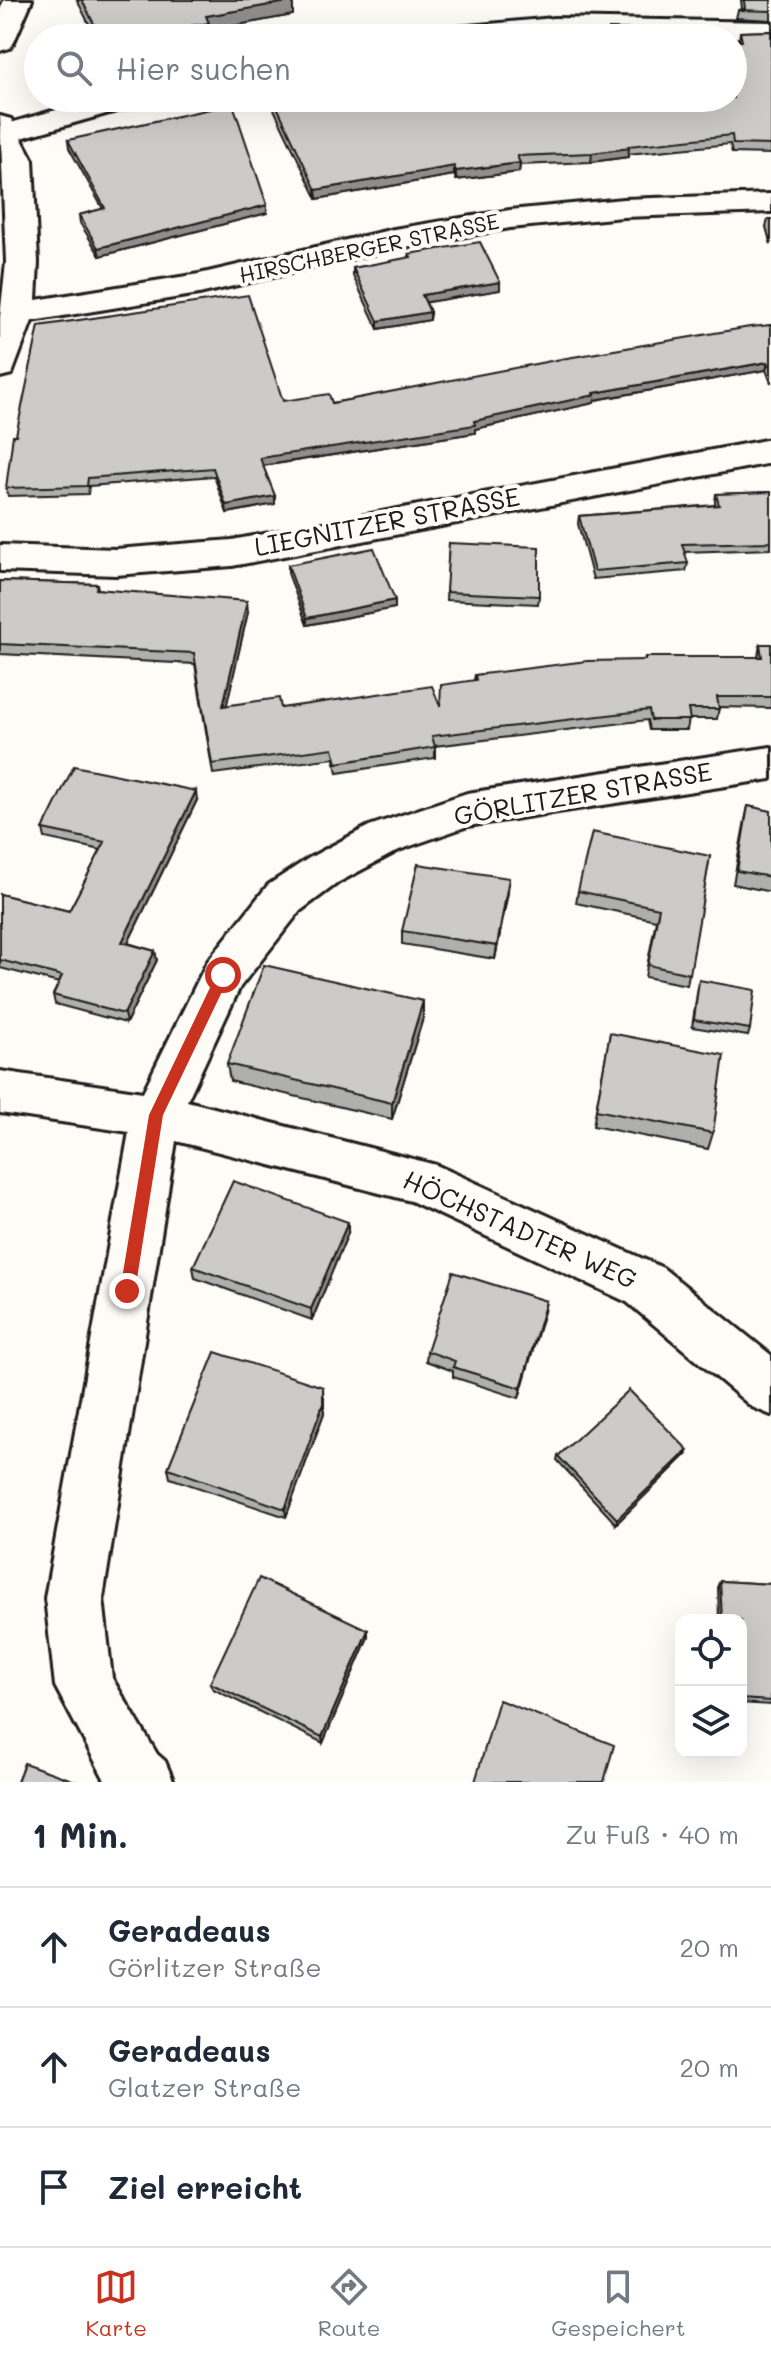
<!DOCTYPE html>
<html lang="de">
<meta charset="utf-8">
<style>
:root{--surface:#fff;--page:#f2f2f3;--text:#1f2937;--muted:#747a83;--line:#e0e1e3;--accent:#c8321e}
body{margin:0;font-family:Mali,sans-serif;background:var(--page);color:var(--text)}
.controls{position:absolute;right:24px;bottom:24px;display:grid;overflow:hidden;border-radius:16px;box-shadow:0 8px 32px #0002}
.controls button{width:72px;height:72px;display:grid;place-items:center;padding:0;border:0;border-bottom:2px solid var(--line);background:var(--surface);color:var(--text);font:40px sans-serif}
.stop{position:absolute;width:24px;height:24px;margin:-18px;border:6px solid #c8321e;border-radius:50%;background:#fff}
.stop.end{background:#c8321e;border-color:#fff;box-shadow:0 2px 8px #0008}
.list{margin:0;padding:0;list-style:none}
h2{display:flex;justify-content:space-between;align-items:center;height:104px;margin:0;padding:0 32px;font-size:34px}
h2 small{font-size:26px;font-weight:400;color:var(--muted)}
.list li{display:grid;grid-template-columns:52px 1fr auto;gap:24px;align-items:center;box-sizing:border-box;height:120px;padding:0 32px;border-top:2px solid var(--line)}
.list b{display:block;font-size:30px;white-space:nowrap}
.list p{margin:0;font-size:26px;white-space:nowrap;color:var(--muted)}
.list em{font-size:26px;font-style:normal;color:var(--muted)}
.icon{flex:none;width:44px;height:44px;fill:none;stroke:currentColor;stroke-width:2;stroke-linecap:round;stroke-linejoin:round}
.map{position:relative;flex:none;width:771px;height:1782px;overflow:hidden}
.search{position:absolute;background:var(--surface);box-shadow:0 8px 32px #0002;left:24px;right:24px;top:24px;height:88px;display:flex;align-items:center;gap:20px;box-sizing:border-box;padding:0 28px;border-radius:44px;color:var(--muted);font-size:30px}
.sheet{height:464px;background:var(--surface)}
nav{display:flex;justify-content:space-around;align-items:center;box-sizing:border-box;height:112px;border-top:2px solid var(--line);background:var(--surface);font-size:22px;color:var(--muted)}
nav a{display:grid;justify-items:center;gap:4px}
nav .on{color:var(--accent)}
.map>svg:first-child{display:block}
</style>
<div class="map">
<svg width="771" height="1782" viewBox="0 0 771 1782">
<rect width="100%" height="100%" fill="#fdfcf7"/>
<filter id="ink" filterUnits="userSpaceOnUse"><feTurbulence type="fractalNoise" baseFrequency=".0125" numOctaves="2"/><feDisplacementMap in="SourceGraphic" scale="16" xChannelSelector="R" yChannelSelector="G"/><feConvolveMatrix kernelMatrix="1 2 1 2 8 2 1 2 1" color-interpolation-filters="sRGB"/></filter>
<g filter="url(#ink)">
<g fill="none" stroke-linecap="round" stroke-linejoin="round">
<defs>
<path id="street" d="M 4,0 L 32,0 L 14,42 L 10,48 L 0,51 L 0,10 Z
M 0,116 L 11,119 L 33,160 L 38,262 L 36,300 L 199,274 L 394,229 L 510,210 L 623,199 L 771,194 L 771,212 L 623,217 L 510,228 L 394,249 L 199,294 L 32,321 L 12,374 L 0,377 L 0,317 L 6,262 Z
M 771,439 L 771,463 L 232,566 L 116,575 L 0,571 L 0,545 L 116,549 L 232,540 Z
M 771,747 L 771,779 L 468,826 L 399,850 L 339,882 L 300,911 L 240,987 L 187,1101 L 436,1165 L 663,1268 L 771,1355 L 771,1415 L 752,1407 L 627,1302 L 411,1201 L 176,1141 L 103,1598 L 112,1678 L 157,1754 L 165,1761 L 174,1782 L 106,1782 L 55,1686 L 45,1598 L 129,1132 L 0,1113 L 0,1071 L 143,1092 L 207,962 L 268,885 L 309,858 L 369,826 L 467,793 Z"/>
<path id="secondary" d="M 554,18 L 771,22 L 771,38 L 554,34 L 516,38 L 411,38 L 415,32 L 425,30 Z
M 98,98 L 146,98 L 141,104 L 0,144 L 0,126 Z"/>
</defs>
<use href="#street" stroke="#1c1c1c" stroke-width="6"/>
<use href="#secondary" stroke="#1c1c1c" stroke-width="6"/>
<use href="#street" fill="#fdfcf7" fill-rule="evenodd"/>
<use href="#secondary" fill="#fdfcf7" fill-rule="evenodd"/>
</g>
<path fill="#afafac" stroke="#1c1c1c" stroke-width="2" d="M 77,0 L 293,0 L 293,15 L 210,30 L 211,38 L 96,38 Z
M 741,0 L 771,0 L 771,20 L 736,18 L 738,10 L 742,9 Z
M 771,31 L 771,154 L 732,153 L 730,144 L 628,154 L 628,157 L 591,162 L 520,165 L 519,172 L 456,180 L 454,175 L 317,199 L 271,103 L 271,98 L 605,98 L 607,102 L 607,98 L 733,98 L 740,32 Z
M 68,140 L 267,205 L 267,213 L 100,256 L 80,223 L 79,215 L 103,209 L 69,148 Z
M 768,219 L 771,219 L 771,245 L 766,227 Z
M 409,254 L 500,282 L 500,290 L 426,302 L 430,312 L 430,320 L 378,329 L 353,276 L 353,268 L 409,258 Z
M 771,325 L 771,383 L 766,370 L 595,400 L 594,403 L 475,429 L 475,433 L 263,466 L 275,496 L 275,504 L 227,513 L 214,476 L 89,486 L 88,494 L 8,496 L 6,488 L 283,401 L 332,403 Z
M 771,492 L 771,549 L 684,552 L 688,563 L 686,571 L 593,579 L 578,524 L 579,516 L 715,505 L 715,502 L 716,494 Z
M 449,543 L 539,596 L 538,604 L 446,600 Z
M 288,565 L 395,600 L 395,608 L 307,625 L 288,573 Z
M 0,581 L 97,584 L 98,589 L 248,612 L 226,706 L 281,708 L 440,706 L 474,680 L 475,675 L 644,660 L 645,657 L 758,657 L 760,644 L 771,644 L 771,708 L 719,707 L 717,719 L 689,719 L 687,730 L 649,730 L 647,720 L 435,746 L 435,758 L 337,773 L 334,758 L 213,774 L 195,664 L 0,654 Z
M 197,800 L 128,943 L 155,951 L 157,960 L 126,1023 L 55,1004 L 53,995 L 59,983 L 0,968 L 0,894 L 69,911 L 101,850 L 45,838 L 43,829 Z
M 748,806 L 771,811 L 771,892 L 733,884 L 745,820 Z
M 710,856 L 687,985 L 645,977 L 656,920 L 576,903 L 578,891 Z
M 508,892 L 495,959 L 402,944 L 402,931 Z
M 699,980 L 750,1029 L 748,1036 L 692,1027 Z
M 423,1001 L 423,1018 L 392,1119 L 230,1081 L 227,1064 Z
M 610,1033 L 713,1133 L 708,1149 L 593,1126 Z
M 348,1233 L 312,1320 L 195,1278 L 193,1267 Z
M 546,1301 L 519,1398 L 453,1377 L 453,1371 L 426,1361 L 427,1351 Z
M 324,1397 L 324,1413 L 286,1517 L 170,1478 L 168,1468 Z
M 686,1455 L 616,1524 L 557,1460 L 558,1456 Z
M 720,1581 L 771,1584 L 771,1705 L 741,1703 L 741,1620 L 719,1620 L 718,1585 Z
M 368,1630 L 368,1637 L 323,1743 L 213,1689 L 210,1683 Z"/>
<path fill="#8f8e8c" stroke="#1c1c1c" stroke-width="2" d="M 293,1 L 293,15 L 210,30 L 211,38 L 111,38 L 206,16 Z
M 629,148 L 628,157 L 591,162 L 592,153 Z
M 520,163 L 519,172 L 456,180 L 456,171 Z
M 454,166 L 454,175 L 317,199 L 316,190 Z
M 267,205 L 267,213 L 100,256 L 98,248 Z
M 500,282 L 500,290 L 422,303 L 422,295 Z
M 430,312 L 430,320 L 378,329 L 378,321 Z
M 768,362 L 766,370 L 595,400 L 594,403 L 475,429 L 475,433 L 261,466 L 260,458 L 474,421 L 594,393 Z
M 275,496 L 275,504 L 227,513 L 226,505 Z
M 395,600 L 395,608 L 307,625 L 307,618 Z
M 247,601 L 248,612 L 224,717 L 223,706 Z
M 196,791 L 197,800 L 124,951 L 122,942 Z
M 509,878 L 508,892 L 495,959 L 497,946 Z
M 155,951 L 157,960 L 126,1023 L 124,1014 Z
M 423,1001 L 423,1018 L 392,1119 L 392,1103 Z
M 348,1222 L 348,1233 L 312,1320 L 311,1309 Z
M 546,1301 L 544,1312 L 519,1398 L 521,1388 Z
M 323,1387 L 324,1413 L 286,1517 L 285,1509 Z
M 688,1450 L 686,1455 L 616,1524 L 617,1519 Z
M 368,1630 L 368,1637 L 323,1743 L 322,1737 Z"/>
<path fill="#cccbc8" stroke="#1c1c1c" stroke-width="2" d="M 82,0 L 293,0 L 293,1 L 206,16 L 209,23 L 111,38 L 101,38 Z
M 744,0 L 771,0 L 771,11 L 738,10 L 745,9 Z
M 609,29 L 660,30 L 660,38 L 609,38 Z
M 771,31 L 771,145 L 733,144 L 732,135 L 628,146 L 629,148 L 592,153 L 517,156 L 520,163 L 456,171 L 454,166 L 316,190 L 273,98 L 605,98 L 608,104 L 608,98 L 733,98 L 733,41 L 742,41 L 740,32 Z
M 233,104 L 267,205 L 98,248 L 79,215 L 105,208 L 68,140 Z
M 480,242 L 500,282 L 422,295 L 430,312 L 378,321 L 353,268 L 411,257 L 409,254 Z
M 248,295 L 283,401 L 329,394 L 332,403 L 561,359 L 750,327 L 771,325 L 771,370 L 768,362 L 594,393 L 595,395 L 474,421 L 475,425 L 260,458 L 275,496 L 226,505 L 213,468 L 88,478 L 87,486 L 6,488 L 13,435 L 16,435 L 39,326 Z
M 771,492 L 771,542 L 682,544 L 688,563 L 594,571 L 579,516 L 719,505 L 716,494 Z
M 449,543 L 539,547 L 539,596 L 446,592 Z
M 374,548 L 395,600 L 307,618 L 288,565 Z
M 0,581 L 97,584 L 96,589 L 247,601 L 223,706 L 279,698 L 281,708 L 432,686 L 440,706 L 441,685 L 476,680 L 475,675 L 587,661 L 645,660 L 645,657 L 762,657 L 760,644 L 771,644 L 771,697 L 717,697 L 719,709 L 688,709 L 690,720 L 651,720 L 649,710 L 432,736 L 435,747 L 337,763 L 333,748 L 212,764 L 194,653 L 0,644 Z
M 74,766 L 196,791 L 122,942 L 155,951 L 124,1014 L 53,995 L 62,976 L 0,960 L 0,894 L 69,911 L 105,842 L 43,829 Z
M 748,806 L 771,811 L 771,877 L 737,871 Z
M 592,832 L 710,856 L 690,974 L 648,965 L 659,908 L 578,891 Z
M 418,864 L 509,878 L 497,946 L 402,931 Z
M 264,965 L 423,1001 L 392,1103 L 227,1064 Z
M 699,980 L 755,990 L 750,1029 L 694,1020 Z
M 610,1033 L 724,1055 L 713,1133 L 596,1110 Z
M 233,1181 L 348,1222 L 311,1309 L 193,1267 Z
M 453,1272 L 546,1301 L 521,1388 L 453,1367 L 455,1361 L 427,1351 Z
M 215,1352 L 323,1387 L 323,1404 L 285,1509 L 168,1468 Z
M 629,1390 L 688,1450 L 617,1519 L 558,1456 Z
M 259,1578 L 368,1630 L 322,1737 L 210,1683 Z
M 720,1581 L 771,1584 L 771,1701 L 741,1699 L 741,1620 L 722,1620 Z
M 499,1700 L 614,1745 L 604,1782 L 475,1782 Z
M 24,1763 L 78,1782 L 17,1782 Z"/>
</g>
<path fill="#c8321e" d="M 223,969 L 230,975 L 163,1115 L 135,1291 L 127,1299 L 120,1291 L 149,1115 L 218,971 Z"/>
<g text-anchor="middle" stroke-width="8" stroke-linejoin="round" paint-order="stroke">
<g font-size="22" fill="#1c1c1c" stroke="#fdfcf7">
<text transform="translate(369 248) rotate(-12)" y="8">HIRSCHBERGER STRASSE</text>
</g>
<g font-size="26" fill="#1c1c1c" stroke="#fdfcf7">
<text transform="translate(387 522) rotate(-11)" y="9">LIEGNITZER STRASSE</text>
<text transform="translate(583 794) rotate(-10)" y="9">GÖRLITZER STRASSE</text>
<text transform="translate(520 1230) rotate(24)" y="9">HÖCHSTADTER WEG</text>
</g>
</g>
</svg>
<div class="controls">
<button><svg class="icon" aria-label="locate" viewBox="0 0 24 24"><circle cx="12" cy="12" r="6"/><path d="M12 2v4M12 18v4M2 12h4M18 12h4"/></svg></button>
<button><svg class="icon" aria-label="layers" viewBox="0 0 24 24"><path d="M12 4l9 5-9 5-9-5zM3 14l9 5 9-5"/></svg></button>
</div>
<div class="stop" style="left:223px;top:975px"></div>
<div class="stop end" style="left:127px;top:1291px"></div>
<div class="search"><svg class="icon" aria-label="search" viewBox="0 0 24 24"><circle cx="10" cy="10" r="6"/><path d="M15 15l6 6"/></svg>Hier suchen</div>
</div>
<section class="sheet">
<h2>1 Min.<small>Zu Fuß · 40 m</small></h2>
<ul class="list">
<li><svg class="icon" aria-label="ahead" viewBox="0 0 24 24"><path d="M12 20V5M6 11l6-6 6 6"/></svg><div><b>Geradeaus</b><p>Görlitzer Straße</p></div><em>20 m</em></li>
<li><svg class="icon" aria-label="ahead" viewBox="0 0 24 24"><path d="M12 20V5M6 11l6-6 6 6"/></svg><div><b>Geradeaus</b><p>Glatzer Straße</p></div><em>20 m</em></li>
<li><svg class="icon" aria-label="arrive" viewBox="0 0 24 24"><path d="M6 21V4h12l-3 4 3 4H6"/></svg><div><b>Ziel erreicht</b></div></li>
</ul>
</section>
<nav>
<a class="on"><svg class="icon" aria-label="map" viewBox="0 0 24 24"><path d="M3 6l6-2 6 2 6-2v14l-6 2-6-2-6 2zM9 4v14M15 6v14"/></svg>Karte</a>
<a><svg class="icon" aria-label="directions" viewBox="0 0 24 24"><path d="M12 3l9 9-9 9-9-9zM9 14v-3h6M13 9l2 2-2 2"/></svg>Route</a>
<a><svg class="icon" aria-label="saved" viewBox="0 0 24 24"><path d="M7 4h10v16l-5-4-5 4z"/></svg>Gespeichert</a>
</nav>
